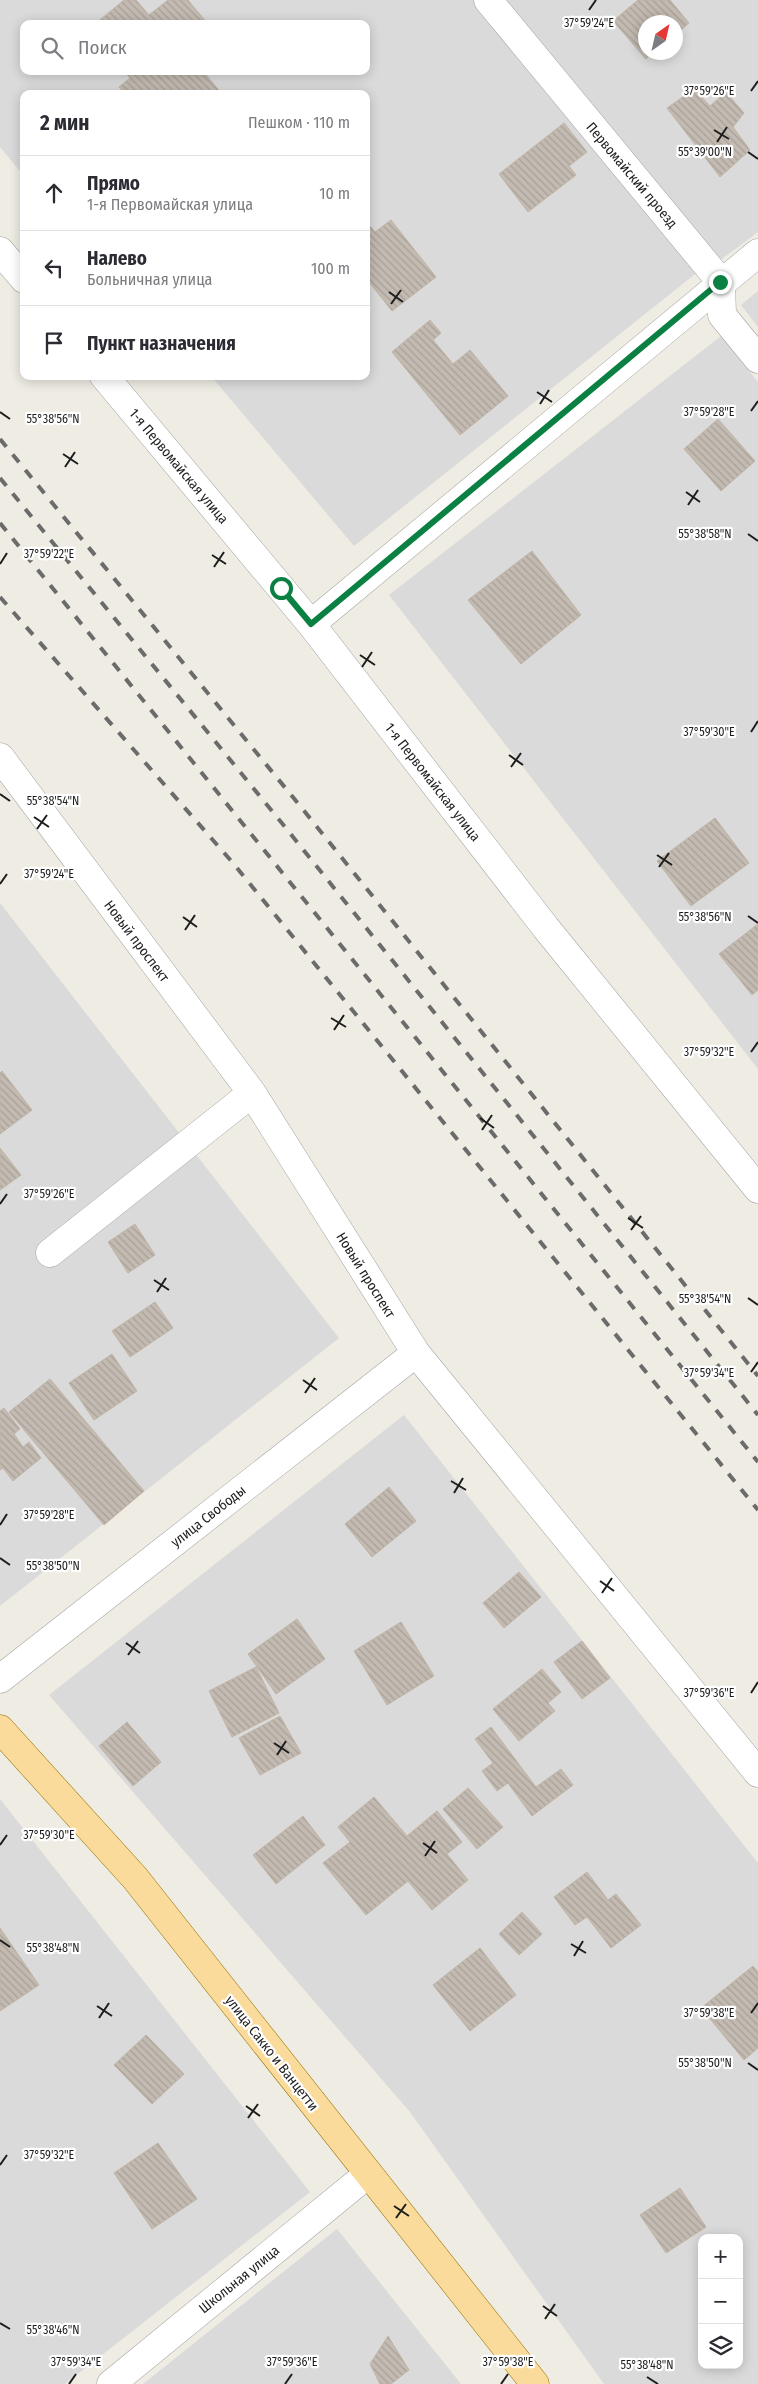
<!DOCTYPE html>
<html lang="ru">
<meta charset="utf-8">
<style>
:root{--surface:#fff;--page:#f2f2f3;--text:#2b2b33;--muted:#7c7c81;--line:#e1e1e2}
body{margin:0;font-family:"Fira Sans Condensed",sans-serif;background:var(--page);color:var(--text)}
.controls{position:absolute;right:15px;bottom:15px;display:grid;overflow:hidden;border-radius:10px;box-shadow:0 2px 12px #0003}
.controls button{width:45px;height:45px;display:grid;place-items:center;padding:0;border:0;border-bottom:1px solid var(--line);background:var(--surface);color:var(--text);font:25px sans-serif}
.compass{position:absolute;left:638px;top:15px;width:45px;height:45px;border-radius:50%;background:var(--surface);box-shadow:0 2px 12px #0003;rotate:34deg}
.stop{position:absolute;width:15px;height:15px;margin:-11px;border:4px solid #0b8043;border-radius:50%;background:#fff}
.stop.end{background:#0b8043;border-color:#fff;box-shadow:0 1px 5px #0008}
.list{margin:0;padding:0;list-style:none}
h2{display:flex;justify-content:space-between;align-items:center;height:65px;margin:0;padding:0 20px;font-size:21px}
h2 small{font-size:16px;font-weight:400;color:var(--muted)}
.list li{display:grid;grid-template-columns:32px 1fr auto;gap:15px;align-items:center;box-sizing:border-box;height:75px;padding:0 20px;border-top:1px solid var(--line)}
.list b{display:block;font-size:19px;white-space:nowrap}
.list p{margin:0;font-size:16px;white-space:nowrap;color:var(--muted)}
.list em{font-size:16px;font-style:normal;color:var(--muted)}
.icon{flex:none;width:28px;height:28px;fill:none;stroke:currentColor;stroke-width:2;stroke-linecap:round;stroke-linejoin:round}
.map{position:relative;flex:none;width:758px;height:2384px;overflow:hidden}
.search{position:absolute;background:var(--surface);box-shadow:0 2px 12px #0003;left:20px;top:20px;width:350px;height:55px;display:flex;align-items:center;gap:12px;box-sizing:border-box;padding:0 18px;border-radius:10px;color:var(--muted);font-size:19px}
.panel{position:absolute;background:var(--surface);box-shadow:0 2px 12px #0003;left:20px;top:90px;width:350px;height:290px;border-radius:10px}
.map>svg:first-child{display:block}
</style>
<div class="map">
<svg width="758" height="2384" viewBox="0 0 758 2384">
<defs>
<pattern id="building-back-hatch" width="6" height="6" patternUnits="userSpaceOnUse" patternTransform="scale(1.25)"><rect width="6" height="6" fill="#c3bbb2"/><path d="M-1 5l2 2M0 0l6 6M5-1l2 2" fill="none" stroke="#a7a099"/></pattern>
</defs>
<rect width="100%" height="100%" fill="#eeece3"/>
<path fill="#dbdada" fill-rule="evenodd" d="M 0,0 L 474,0 L 699,271 L 354,546 L 211,376 L 366,376 L 366,94 L 24,94 L 24,176 L 0,147 ZM 24,24 L 366,24 L 366,71 L 24,71 Z
M 499,0 L 758,0 L 758,232 L 714,265 ZM 646,22 L 676,22 L 676,52 L 646,52 Z
M 758,291 L 758,327 L 741,305 Z
M 721,336 L 758,382 L 758,1069 L 389,595 Z
M 0,903 L 339,1338 L 0,1606 Z
M 404,1415 L 758,1863 L 758,2384 L 604,2384 L 410,2112 L 49,1695 ZM 702,2238 L 739,2238 L 739,2365 L 702,2365 Z
M 0,1799 L 310,2192 L 65,2384 L 0,2384 Z
M 337,2229 L 461,2384 L 143,2384 Z"/>
<path fill="url(#building-back-hatch)" stroke="#c0b4a5" d="M 124,0 L 136,0 L 149,15 L 168,0 L 188,0 L 208,24 L 95,24 Z
M 638,0 L 670,0 L 689,23 L 676,34 L 676,22 L 646,22 L 646,52 L 653,52 L 646,59 L 613,21 Z
M 124,71 L 203,71 L 222,94 L 125,94 L 119,87 L 130,78 Z
M 694,89 L 710,106 L 726,92 L 744,113 L 733,127 L 750,150 L 720,177 L 667,108 Z
M 564,123 L 587,152 L 569,166 L 576,175 L 528,212 L 499,174 Z
M 391,220 L 436,277 L 392,311 L 366,278 L 366,221 L 375,232 Z
M 430,320 L 441,333 L 433,340 L 453,364 L 470,350 L 508,396 L 460,435 L 392,352 Z
M 718,419 L 755,461 L 721,491 L 684,449 Z
M 532,551 L 581,615 L 521,664 L 468,600 Z
M 715,818 L 749,863 L 691,906 L 657,861 Z
M 758,924 L 758,990 L 752,995 L 719,954 Z
M 2,1071 L 32,1110 L 0,1134 L 0,1073 Z
M 0,1148 L 21,1175 L 0,1190 Z
M 135,1224 L 155,1255 L 128,1273 L 108,1242 Z
M 155,1302 L 173,1328 L 130,1357 L 112,1331 Z
M 112,1354 L 137,1391 L 94,1420 L 69,1383 Z
M 50,1379 L 144,1491 L 104,1525 L 9,1412 Z
M 4,1408 L 20,1429 L 14,1434 L 23,1447 L 29,1442 L 41,1458 L 13,1481 L 3,1468 L 0,1470 L 0,1411 Z
M 389,1487 L 416,1521 L 372,1557 L 345,1524 Z
M 519,1572 L 541,1597 L 504,1628 L 483,1603 Z
M 297,1619 L 325,1659 L 276,1694 L 248,1654 Z
M 401,1622 L 434,1676 L 387,1705 L 354,1651 Z
M 582,1641 L 610,1678 L 582,1699 L 554,1662 Z
M 256,1667 L 279,1713 L 232,1737 L 209,1691 Z
M 542,1669 L 561,1692 L 548,1703 L 555,1711 L 519,1741 L 493,1709 Z
M 280,1716 L 301,1753 L 260,1775 L 239,1738 Z
M 127,1722 L 161,1762 L 133,1786 L 99,1746 Z
M 491,1727 L 536,1787 L 561,1769 L 573,1785 L 532,1816 L 508,1783 L 497,1791 L 482,1771 L 493,1763 L 475,1739 Z
M 468,1788 L 503,1827 L 477,1849 L 443,1809 Z
M 374,1797 L 407,1836 L 437,1811 L 462,1842 L 447,1854 L 468,1880 L 432,1910 L 408,1881 L 366,1915 L 323,1863 L 350,1842 L 338,1827 Z
M 303,1816 L 325,1845 L 276,1884 L 253,1855 Z
M 587,1872 L 608,1900 L 616,1894 L 641,1925 L 611,1948 L 587,1917 L 575,1925 L 554,1897 Z
M 522,1912 L 542,1934 L 519,1955 L 499,1934 Z
M 0,1928 L 39,1985 L 0,2011 Z
M 480,1948 L 516,1995 L 470,2031 L 433,1985 Z
M 753,1966 L 758,1972 L 758,2048 L 744,2060 L 701,2008 Z
M 146,2035 L 184,2074 L 152,2104 L 114,2065 Z
M 158,2143 L 197,2199 L 152,2229 L 114,2173 Z
M 680,2188 L 706,2227 L 666,2253 L 640,2215 Z
M 388,2336 L 409,2370 L 391,2384 L 380,2384 L 370,2364 Z"/>
<g fill="none" stroke-linecap="round" stroke-linejoin="round">
<defs>
<path id="minor" d="M 488,0 L 721,282 L 722,315 L 758,359
M 0,251 L 24,279
M 104,376 L 311,624 L 546,928 L 758,1189
M 311,624 L 758,253
M 0,757 L 252,1093 L 416,1353 L 758,1773
M 50,1253 L 252,1093
M 0,1679 L 416,1353
M 111,2384 L 368,2174"/>
<path id="major" d="M 0,1729 L 135,1878 L 535,2384"/>
</defs>
<use href="#minor" stroke="#a4a4a4" stroke-width="29"/>
<use href="#major" stroke="#957201" stroke-width="29"/>
<use href="#minor" stroke="#fff" stroke-width="28"/>
<use href="#major" stroke="#fbdb9b" stroke-width="28"/>
<path stroke="#6b6b6b" stroke-width="4" stroke-dasharray="10 10" stroke-linecap="butt" d="M 0,439 L 305,812 L 758,1376
M 0,478 L 285,827 L 758,1415
M 0,523 L 758,1462
M 0,597 L 233,863 L 758,1510"/>
</g>
<g fill="none" stroke-linecap="round" stroke-linejoin="round">
<path stroke="#0b8043" stroke-width="6" d="M 281,588 L 311,624 L 720,282"/>
</g>
<path fill="none" stroke="#1d1d1d" stroke-width="2" d="M 589,10 L 596,0M 751,91 L 758,81M 714,130 L 729,139M 717,142 L 727,127M 748,152 L 758,159M 389,292 L 403,302M 391,304 L 401,290M 537,392 L 552,402M 540,404 L 549,390M 751,411 L 758,401M 0,412 L 10,419M 63,454 L 78,464M 65,467 L 75,452M 686,492 L 700,502M 688,505 L 698,490M 748,534 L 758,541M 212,555 L 226,564M 0,564 L 7,553M 214,567 L 224,552M 360,655 L 375,665M 362,667 L 372,652M 751,732 L 758,721M 509,755 L 523,765M 511,767 L 521,753M 0,794 L 10,801M 34,817 L 49,827M 37,829 L 47,815M 657,855 L 672,865M 659,867 L 669,853M 0,884 L 7,874M 748,916 L 758,923M 183,917 L 197,927M 185,930 L 195,915M 331,1018 L 346,1027M 334,1030 L 344,1015M 751,1052 L 758,1042M 480,1118 L 494,1128M 482,1130 L 492,1115M 0,1204 L 7,1194M 628,1218 L 643,1228M 631,1230 L 641,1216M 154,1280 L 169,1290M 157,1292 L 166,1278M 748,1298 L 758,1305M 751,1372 L 758,1362M 303,1380 L 317,1390M 305,1393 L 315,1378M 451,1481 L 466,1490M 454,1493 L 463,1478M 0,1525 L 7,1514M 0,1558 L 10,1565M 600,1581 L 614,1591M 602,1593 L 612,1578M 126,1643 L 140,1653M 128,1655 L 138,1641M 751,1693 L 758,1682M 274,1743 L 289,1753M 277,1755 L 286,1741M 423,1843 L 437,1853M 0,1845 L 7,1835M 425,1856 L 435,1841M 0,1940 L 10,1947M 571,1944 L 586,1953M 574,1956 L 583,1941M 97,2006 L 112,2016M 751,2013 L 758,2003M 99,2018 L 109,2003M 748,2063 L 758,2070M 246,2106 L 260,2116M 248,2118 L 258,2104M 0,2165 L 7,2155M 394,2206 L 409,2216M 396,2218 L 406,2204M 543,2306 L 557,2316M 545,2319 L 555,2304M 0,2323 L 10,2329M 647,2377 L 658,2384M 69,2384 L 76,2374M 285,2384 L 292,2374M 501,2384 L 508,2374"/>
<g text-anchor="middle" stroke-width="4.5" stroke-linejoin="round" paint-order="stroke">
<g font-size="14" fill="#1d1d1d" stroke="#fff">
<text transform="translate(632 175) rotate(50)" y="5">Первомайский проезд</text>
<text transform="translate(179 466) rotate(50)" y="5">1-я Первомайская улица</text>
<text transform="translate(433 782) rotate(52)" y="5">1-я Первомайская улица</text>
<text transform="translate(137 941) rotate(53)" y="5">Новый проспект</text>
<text transform="translate(366 1275) rotate(58)" y="5">Новый проспект</text>
<text transform="translate(208 1516) rotate(-38)" y="5">улица Свободы</text>
<text transform="translate(272 2053) rotate(52)" y="5">улица Сакко и Ванцетти</text>
<text transform="translate(239 2279) rotate(-39)" y="5">Школьная улица</text>
</g>
</g>
<g font-size="12" text-anchor="middle" fill="#1d1d1d" stroke="#fff" stroke-width="4.5" stroke-linejoin="round" paint-order="stroke">
<text x="589" y="27">37°59'24"E</text>
<text x="709" y="95">37°59'26"E</text>
<text x="705" y="156">55°39'00"N</text>
<text x="709" y="416">37°59'28"E</text>
<text x="53" y="423">55°38'56"N</text>
<text x="705" y="538">55°38'58"N</text>
<text x="49" y="558">37°59'22"E</text>
<text x="709" y="736">37°59'30"E</text>
<text x="53" y="805">55°38'54"N</text>
<text x="49" y="878">37°59'24"E</text>
<text x="705" y="921">55°38'56"N</text>
<text x="709" y="1056">37°59'32"E</text>
<text x="49" y="1198">37°59'26"E</text>
<text x="705" y="1303">55°38'54"N</text>
<text x="709" y="1377">37°59'34"E</text>
<text x="49" y="1519">37°59'28"E</text>
<text x="53" y="1570">55°38'50"N</text>
<text x="709" y="1697">37°59'36"E</text>
<text x="49" y="1839">37°59'30"E</text>
<text x="53" y="1952">55°38'48"N</text>
<text x="709" y="2017">37°59'38"E</text>
<text x="705" y="2067">55°38'50"N</text>
<text x="49" y="2159">37°59'32"E</text>
<text x="53" y="2334">55°38'46"N</text>
<text x="76" y="2366">37°59'34"E</text>
<text x="292" y="2366">37°59'36"E</text>
<text x="508" y="2366">37°59'38"E</text>
<text x="647" y="2369">55°38'48"N</text>
</g>
</svg>
<div class="controls">
<button>+</button>
<button>−</button>
<button><svg class="icon" aria-label="layers" viewBox="0 0 24 24"><path d="M12 4l9 5-9 5-9-5zM3 14l9 5 9-5"/></svg></button>
</div>
<svg class="compass" viewBox="-18 -18 36 36"><path d="M0-13l5 13h-10z" fill="#e53935"/><path d="M0 13l5-13h-10z" fill="#7c7c81"/></svg>
<div class="stop" style="left:281px;top:588px"></div>
<div class="stop end" style="left:720px;top:282px"></div>
<div class="search"><svg class="icon" aria-label="search" viewBox="0 0 24 24"><circle cx="10" cy="10" r="6"/><path d="M15 15l6 6"/></svg>Поиск</div>
<section class="panel">
<h2>2 мин<small>Пешком · 110 m</small></h2>
<ul class="list">
<li><svg class="icon" aria-label="ahead" viewBox="0 0 24 24"><path d="M12 20V5M6 11l6-6 6 6"/></svg><div><b>Прямо</b><p>1-я Первомайская улица</p></div><em>10 m</em></li>
<li><svg class="icon" aria-label="left" viewBox="0 0 24 24"><path d="M17 20v-9H6M10 6l-5 5 5 5"/></svg><div><b>Налево</b><p>Больничная улица</p></div><em>100 m</em></li>
<li><svg class="icon" aria-label="arrive" viewBox="0 0 24 24"><path d="M6 21V4h12l-3 4 3 4H6"/></svg><div><b>Пункт назначения</b></div></li>
</ul>
</section>
</div>
